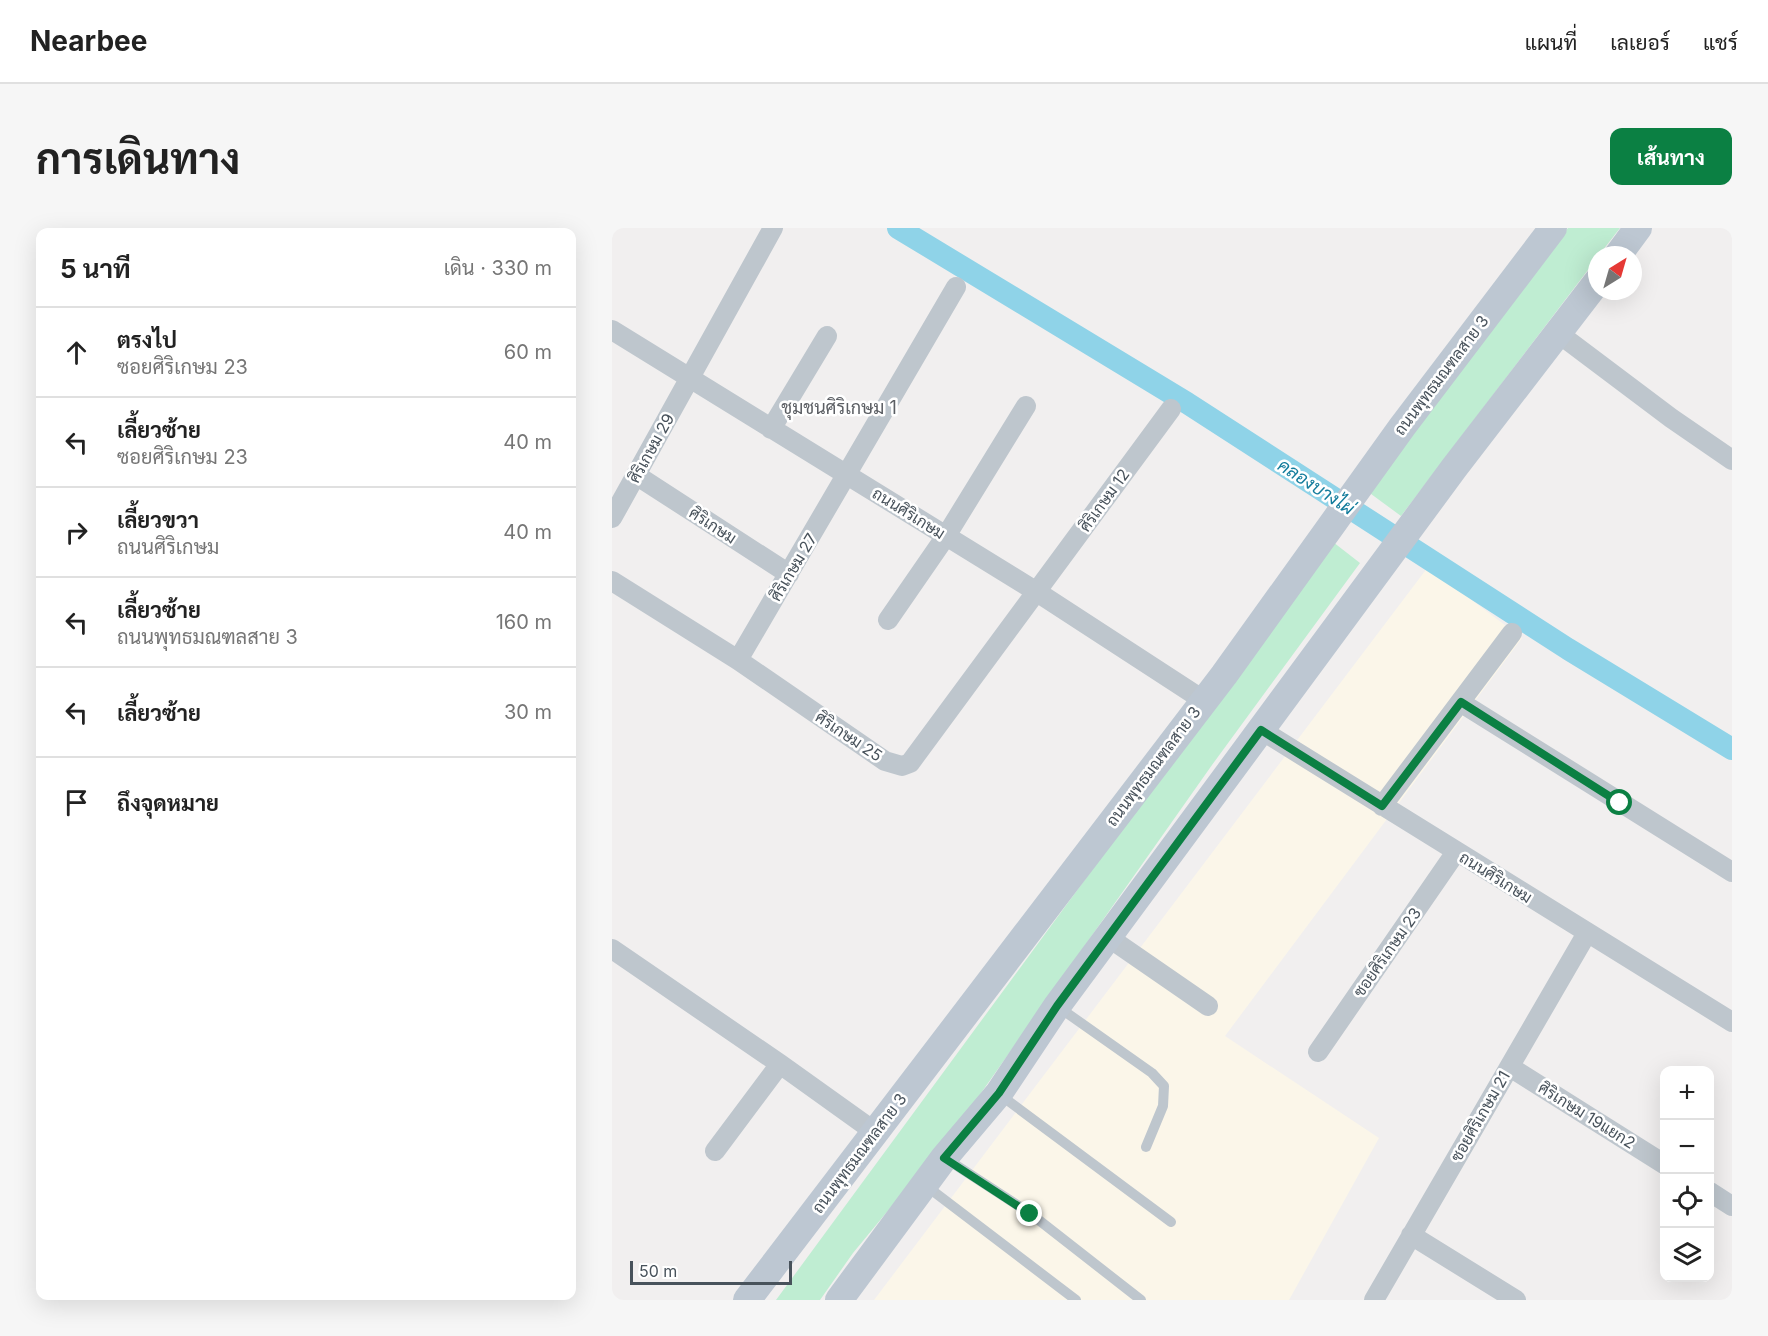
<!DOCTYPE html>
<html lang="th">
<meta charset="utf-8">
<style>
:root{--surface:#fff;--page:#f6f6f6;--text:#222;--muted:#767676;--line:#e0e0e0;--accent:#0b8043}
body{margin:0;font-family:Inter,Sarabun,sans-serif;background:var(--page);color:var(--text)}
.controls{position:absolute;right:18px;bottom:18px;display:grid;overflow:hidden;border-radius:12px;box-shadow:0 6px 24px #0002}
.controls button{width:54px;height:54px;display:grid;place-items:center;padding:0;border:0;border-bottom:2px solid var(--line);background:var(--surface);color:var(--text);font:30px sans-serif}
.compass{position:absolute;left:976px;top:18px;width:54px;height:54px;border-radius:50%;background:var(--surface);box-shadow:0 6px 24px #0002;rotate:37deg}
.scale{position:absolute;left:18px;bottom:15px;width:162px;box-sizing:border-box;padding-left:6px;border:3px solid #48525b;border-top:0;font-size:16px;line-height:21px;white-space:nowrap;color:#48525b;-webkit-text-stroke:4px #fff;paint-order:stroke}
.stop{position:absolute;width:18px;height:18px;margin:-14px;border:4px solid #0b8043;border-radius:50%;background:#fff}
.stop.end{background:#0b8043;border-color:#fff;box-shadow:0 2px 6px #0008}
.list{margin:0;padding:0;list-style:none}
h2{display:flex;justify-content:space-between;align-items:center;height:78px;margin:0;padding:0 24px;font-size:26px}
h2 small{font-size:20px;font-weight:400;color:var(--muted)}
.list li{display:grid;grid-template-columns:39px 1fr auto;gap:18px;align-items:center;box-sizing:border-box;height:90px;padding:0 24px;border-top:2px solid var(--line)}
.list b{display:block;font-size:22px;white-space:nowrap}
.list p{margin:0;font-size:20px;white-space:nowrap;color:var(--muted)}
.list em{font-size:20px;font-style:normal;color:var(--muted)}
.icon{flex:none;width:33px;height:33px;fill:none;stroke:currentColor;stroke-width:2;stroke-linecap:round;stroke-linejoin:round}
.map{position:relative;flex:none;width:1120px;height:1072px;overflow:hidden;border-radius:12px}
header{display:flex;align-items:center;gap:36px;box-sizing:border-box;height:84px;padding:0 30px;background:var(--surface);border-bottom:2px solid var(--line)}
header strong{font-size:28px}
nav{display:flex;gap:33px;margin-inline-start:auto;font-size:21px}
.intro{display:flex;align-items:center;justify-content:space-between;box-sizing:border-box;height:144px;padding:0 36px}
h1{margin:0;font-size:42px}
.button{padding:15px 27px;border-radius:12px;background:var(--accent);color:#fff;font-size:21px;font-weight:700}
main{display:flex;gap:36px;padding:0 36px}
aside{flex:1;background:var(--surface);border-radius:12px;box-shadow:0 6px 24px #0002}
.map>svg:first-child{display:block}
</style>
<header>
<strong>Nearbee</strong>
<nav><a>แผนที่</a><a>เลเยอร์</a><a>แชร์</a></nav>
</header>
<div class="intro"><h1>การเดินทาง</h1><a class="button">เส้นทาง</a></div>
<main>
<aside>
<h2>5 นาที<small>เดิน · 330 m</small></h2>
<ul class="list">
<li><svg class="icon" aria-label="ahead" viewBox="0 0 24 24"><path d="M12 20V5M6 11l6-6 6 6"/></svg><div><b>ตรงไป</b><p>ซอยศิริเกษม 23</p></div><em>60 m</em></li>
<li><svg class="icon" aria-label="left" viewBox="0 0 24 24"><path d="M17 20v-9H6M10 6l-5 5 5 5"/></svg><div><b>เลี้ยวซ้าย</b><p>ซอยศิริเกษม 23</p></div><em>40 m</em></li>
<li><svg class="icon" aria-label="right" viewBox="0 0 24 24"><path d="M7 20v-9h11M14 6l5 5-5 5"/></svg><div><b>เลี้ยวขวา</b><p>ถนนศิริเกษม</p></div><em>40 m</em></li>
<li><svg class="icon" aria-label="left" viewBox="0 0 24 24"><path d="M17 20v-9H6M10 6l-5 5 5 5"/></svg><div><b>เลี้ยวซ้าย</b><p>ถนนพุทธมณฑลสาย 3</p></div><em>160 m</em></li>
<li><svg class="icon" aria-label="left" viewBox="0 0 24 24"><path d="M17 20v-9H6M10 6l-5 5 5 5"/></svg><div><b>เลี้ยวซ้าย</b></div><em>30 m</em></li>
<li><svg class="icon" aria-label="arrive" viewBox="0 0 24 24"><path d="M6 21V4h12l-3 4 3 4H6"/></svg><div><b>ถึงจุดหมาย</b></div></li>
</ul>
</aside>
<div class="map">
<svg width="1120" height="1072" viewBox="0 0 1120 1072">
<rect width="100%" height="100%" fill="#f1efef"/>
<path fill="#fbf6e9" d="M 816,339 L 910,410 L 613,808 L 767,910 L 677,1072 L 262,1072 Z"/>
<path fill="#bfedd2" d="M 956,0 L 1008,0 L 987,27 L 985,27 L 985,30 L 789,288 L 755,263 Z
M 721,314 L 748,335 L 600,537 L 345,899 L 241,1025 L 208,1072 L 164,1072 Z"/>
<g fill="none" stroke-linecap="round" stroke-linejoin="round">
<path stroke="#8fd3e8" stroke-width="22" d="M 286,0 L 575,175 L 956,421 L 1120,521"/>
<path stroke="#bec6cd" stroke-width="10" d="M 445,778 L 540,845 L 552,858 L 551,878 L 534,919
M 387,866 L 559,994
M 333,930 L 419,986 L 529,1072
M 313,957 L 464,1072"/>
<path stroke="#bec6cd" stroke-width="20" d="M 0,102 L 425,364 L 591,472
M 946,105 L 1059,190 L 1120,232
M 159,201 L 215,108
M 24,247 L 177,346
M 0,290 L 161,0
M 0,353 L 126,432 L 273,533 L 290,538 L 298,535 L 559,181
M 276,392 L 334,308 L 414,178
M 126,432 L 344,59
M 848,474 L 1120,644
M 649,502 L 1120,794
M 770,578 L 900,405
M 496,709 L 596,778
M 0,721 L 168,836 L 263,904
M 706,824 L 844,624
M 898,839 L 1052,936
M 103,923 L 168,836
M 1098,964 L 1120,978
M 799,1007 L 904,1072
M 762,1072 L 975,705"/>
<path stroke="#bdc7d2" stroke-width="28" d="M 1006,27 L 1026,0
M 135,1072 L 612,447 L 790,199 L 941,0
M 227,1072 L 332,930 L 387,865 L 445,778 L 842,240 L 985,54"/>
</g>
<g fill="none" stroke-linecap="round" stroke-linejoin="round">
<path stroke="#0b8043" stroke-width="8" d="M 418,986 L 332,930 L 387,865 L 445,778 L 649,502 L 770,578 L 849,474 L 1008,575"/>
</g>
<g text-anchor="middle" stroke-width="5" stroke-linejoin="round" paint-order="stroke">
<g font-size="16" fill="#48525b" stroke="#fff">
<text transform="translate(829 147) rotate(-53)" y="6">ถนนพุทธมณฑลสาย 3</text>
<text transform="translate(39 220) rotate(-61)" y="6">ศิริเกษม 29</text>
<text transform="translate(492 272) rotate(-54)" y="6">ศิริเกษม 12</text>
<text transform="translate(297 285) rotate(32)" y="6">ถนนศิริเกษม</text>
<text transform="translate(101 297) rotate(33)" y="6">ศิริเกษม</text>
<text transform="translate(181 339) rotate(-59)" y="6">ศิริเกษม 27</text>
<text transform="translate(237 508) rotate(34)" y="6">ศิริเกษม 25</text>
<text transform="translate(541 538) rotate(-53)" y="6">ถนนพุทธมณฑลสาย 3</text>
<text transform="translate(884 649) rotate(32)" y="6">ถนนศิริเกษม</text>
<text transform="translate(775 724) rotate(-55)" y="6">ซอยศิริเกษม 23</text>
<text transform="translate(975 887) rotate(32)" y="6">ศิริเกษม 19แยก2</text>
<text transform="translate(868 888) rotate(-60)" y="6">ซอยศิริเกษม 21</text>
<text transform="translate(247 925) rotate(-53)" y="6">ถนนพุทธมณฑลสาย 3</text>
</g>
<g font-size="18" fill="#5c5f64" stroke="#fff">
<text x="227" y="186">ชุมชนศิริเกษม 1</text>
</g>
<g font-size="18" font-style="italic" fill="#137c9c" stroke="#fff">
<text transform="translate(704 259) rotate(33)" y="6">คลองบางไผ่</text>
</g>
</g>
</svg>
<div class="controls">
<button>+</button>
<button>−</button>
<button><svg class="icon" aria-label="locate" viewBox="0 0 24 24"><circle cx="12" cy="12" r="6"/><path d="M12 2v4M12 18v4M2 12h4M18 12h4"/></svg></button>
<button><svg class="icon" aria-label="layers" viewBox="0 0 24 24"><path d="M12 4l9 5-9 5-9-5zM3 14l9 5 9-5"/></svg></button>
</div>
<svg class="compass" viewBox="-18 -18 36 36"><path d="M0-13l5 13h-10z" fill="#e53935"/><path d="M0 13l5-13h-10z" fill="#767676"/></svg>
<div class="scale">50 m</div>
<div class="stop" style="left:1008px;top:575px"></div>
<div class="stop end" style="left:418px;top:986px"></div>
</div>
</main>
